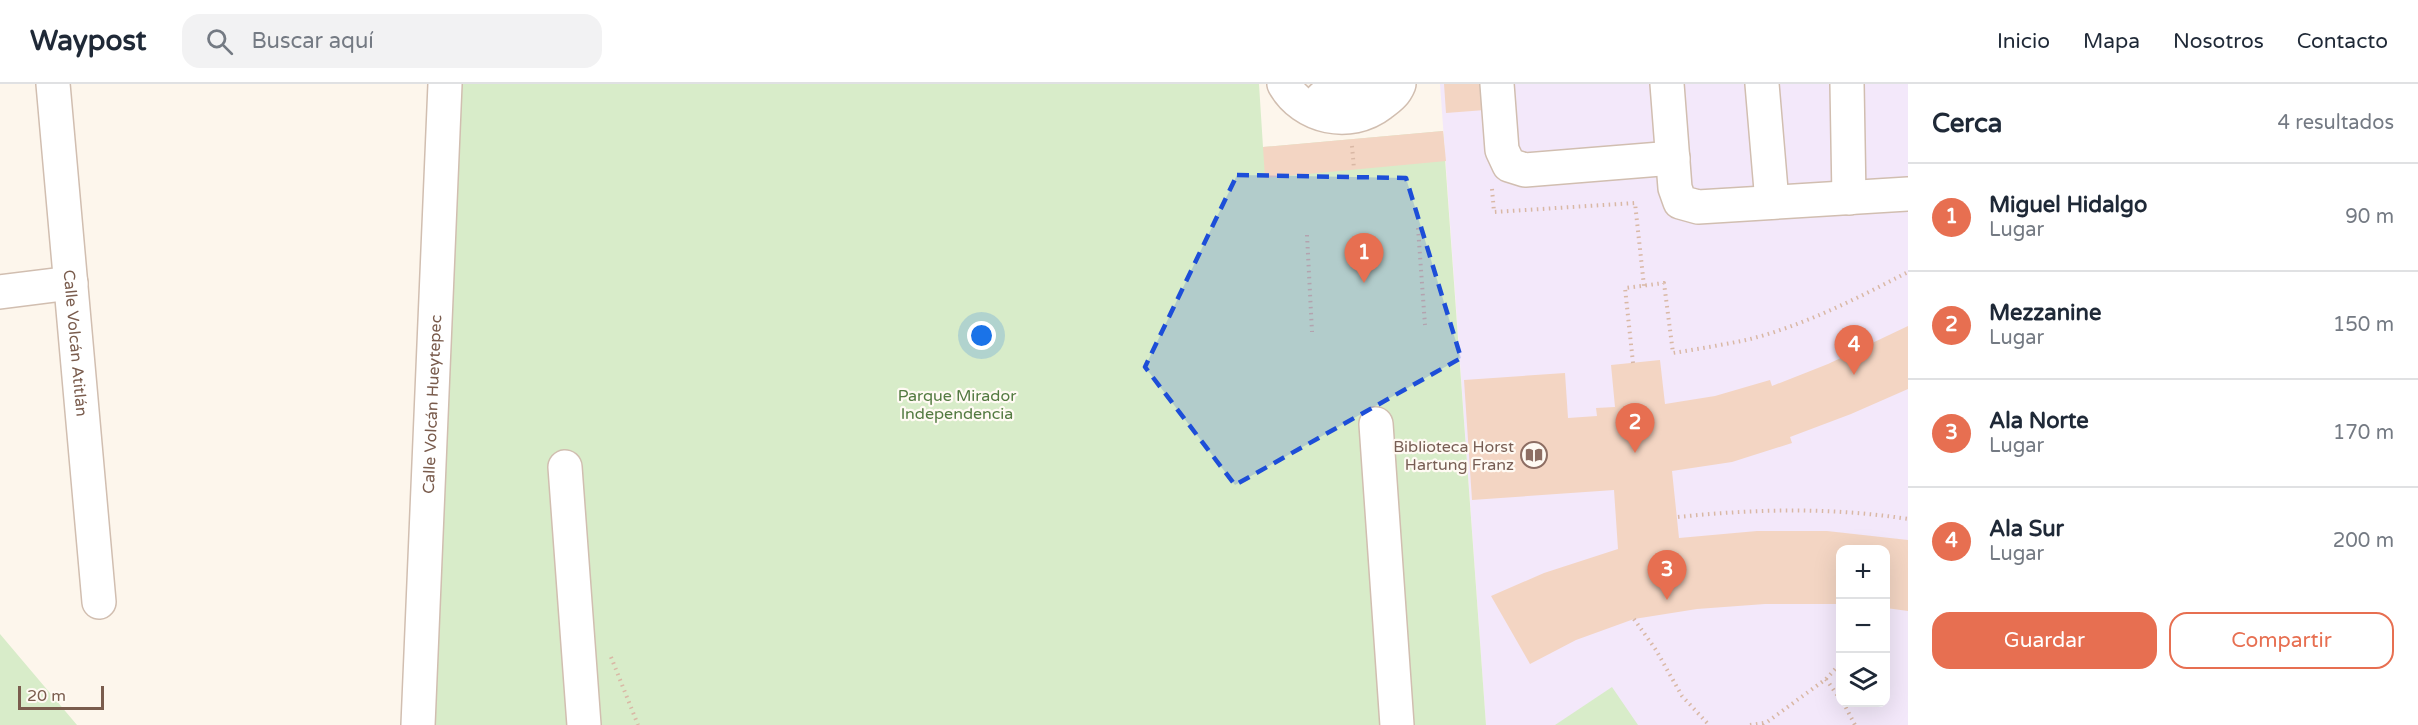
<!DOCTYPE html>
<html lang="es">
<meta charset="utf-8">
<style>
:root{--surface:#fff;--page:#f2f2f3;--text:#1f2937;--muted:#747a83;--line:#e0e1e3;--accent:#e76f51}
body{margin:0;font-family:"Varela Round",sans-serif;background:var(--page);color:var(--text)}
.controls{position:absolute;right:18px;bottom:18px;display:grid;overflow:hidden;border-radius:12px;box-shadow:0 6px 24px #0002}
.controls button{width:54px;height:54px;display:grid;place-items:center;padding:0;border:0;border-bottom:2px solid var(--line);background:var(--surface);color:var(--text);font:30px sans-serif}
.scale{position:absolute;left:18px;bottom:15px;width:86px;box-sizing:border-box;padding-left:6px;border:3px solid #7a5c4d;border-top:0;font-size:16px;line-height:21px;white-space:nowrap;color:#7a5c4d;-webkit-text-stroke:4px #fffaf3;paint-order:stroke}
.you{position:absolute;left:982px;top:252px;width:21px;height:21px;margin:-15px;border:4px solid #fff;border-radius:50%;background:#1a73e8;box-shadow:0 0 0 9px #1a73e833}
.badge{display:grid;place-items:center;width:39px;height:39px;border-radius:50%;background:var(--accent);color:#fff;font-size:20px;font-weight:700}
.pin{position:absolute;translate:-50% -50px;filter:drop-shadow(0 2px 3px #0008)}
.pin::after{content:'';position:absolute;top:32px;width:21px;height:18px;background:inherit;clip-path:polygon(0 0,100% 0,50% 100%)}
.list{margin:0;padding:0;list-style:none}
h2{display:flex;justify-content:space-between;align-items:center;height:78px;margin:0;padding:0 24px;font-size:26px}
h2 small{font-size:20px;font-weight:400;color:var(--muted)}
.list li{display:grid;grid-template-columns:39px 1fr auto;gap:18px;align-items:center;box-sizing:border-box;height:108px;padding:0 24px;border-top:2px solid var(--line)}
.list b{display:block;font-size:22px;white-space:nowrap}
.list p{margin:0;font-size:20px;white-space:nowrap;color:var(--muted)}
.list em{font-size:20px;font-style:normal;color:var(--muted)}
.actions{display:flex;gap:12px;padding:18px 24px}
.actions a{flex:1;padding:14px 0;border:2px solid var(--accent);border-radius:18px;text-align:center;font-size:21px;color:var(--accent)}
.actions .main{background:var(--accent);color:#fff}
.icon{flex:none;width:33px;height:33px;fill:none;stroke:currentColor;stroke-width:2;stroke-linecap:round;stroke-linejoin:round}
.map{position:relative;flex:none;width:1908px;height:641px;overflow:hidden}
header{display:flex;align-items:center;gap:36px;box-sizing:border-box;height:84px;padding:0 30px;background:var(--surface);border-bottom:2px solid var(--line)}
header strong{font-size:28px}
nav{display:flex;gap:33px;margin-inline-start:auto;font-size:21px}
.search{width:420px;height:54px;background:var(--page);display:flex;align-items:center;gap:15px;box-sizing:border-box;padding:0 21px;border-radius:18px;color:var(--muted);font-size:22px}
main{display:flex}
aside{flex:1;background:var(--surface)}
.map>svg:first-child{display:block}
</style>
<header>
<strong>Waypost</strong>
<div class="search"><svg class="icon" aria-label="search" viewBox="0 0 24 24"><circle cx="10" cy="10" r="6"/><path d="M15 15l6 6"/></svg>Buscar aquí</div>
<nav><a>Inicio</a><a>Mapa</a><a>Nosotros</a><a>Contacto</a></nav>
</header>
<main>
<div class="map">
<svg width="1908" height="641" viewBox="0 0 1908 641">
<rect width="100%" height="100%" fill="#fdf6ec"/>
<path fill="#f3e8fa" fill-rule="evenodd" d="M 1440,0 L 1908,0 L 1908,641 L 1486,641 ZM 1840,466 L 1886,466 L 1886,618 L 1840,618 Z"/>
<path fill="#d8ecc9" d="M 451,0 L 1259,0 L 1263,63 L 1443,47 L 1486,641 L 428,641 Z
M 0,550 L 77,641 L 0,641 Z
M 1612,603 L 1638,641 L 1555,641 Z"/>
<path fill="#f3d5c3" d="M 1444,0 L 1483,0 L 1485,26 L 1446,29 Z
M 1443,47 L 1446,77 L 1265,94 L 1263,63 Z
M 1908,242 L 1908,305 L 1851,330 L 1790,353 L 1792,359 L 1732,378 L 1672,387 L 1679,454 L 1757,447 L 1827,447 L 1908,456 L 1908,527 L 1886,524 L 1886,466 L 1840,466 L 1840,520 L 1765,520 L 1697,525 L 1634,535 L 1576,556 L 1530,580 L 1491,512 L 1544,489 L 1618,465 L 1614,406 L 1472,416 L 1464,296 L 1565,289 L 1568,334 L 1597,332 L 1596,324 L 1615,323 L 1611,281 L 1660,276 L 1665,320 L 1715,312 L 1770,296 L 1772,302 L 1828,280 Z"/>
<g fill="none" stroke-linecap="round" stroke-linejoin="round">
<defs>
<g id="minor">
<path id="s1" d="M 53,0 L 99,518"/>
<path d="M 1284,0 C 1303,34 1350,44 1381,20 C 1389,14 1395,10 1399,0"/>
<path d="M 1497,0 L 1502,66 L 1509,81 L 1525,86 L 1673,74"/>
<path d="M 1667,0 L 1675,104 L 1680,118 L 1698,123 L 1908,110"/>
<path d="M 1762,0 L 1772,118"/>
<path d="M 1847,0 L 1849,114"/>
<path d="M 1322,14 C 1341,16 1354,14 1368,0"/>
<path d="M 0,208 L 71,199"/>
<path d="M 1376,340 L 1397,641"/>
<path d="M 565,383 L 584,641"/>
<path id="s2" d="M 418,641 L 445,0"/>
</g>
</defs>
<use href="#minor" stroke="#d1beb0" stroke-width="36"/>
<path stroke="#d9b8a5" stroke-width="4" stroke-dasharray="1.5 4.5" stroke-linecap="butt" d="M 1352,62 L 1354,85
M 1492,105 L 1494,128 L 1635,119 L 1644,202
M 1418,144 L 1425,241
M 1307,151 L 1312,248
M 1633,279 L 1625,204 L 1664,199 L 1673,269 C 1697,265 1722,261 1746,256 C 1801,243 1858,214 1908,188
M 1678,433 C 1755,425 1831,423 1908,435
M 1634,535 L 1656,566 L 1682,612 L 1709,641
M 611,573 L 638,641
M 1826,595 L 1840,615
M 1843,618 L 1855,641
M 1750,641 L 1764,639
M 1763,641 L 1826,595 L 1840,580"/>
<use href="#minor" stroke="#fff" stroke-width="33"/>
</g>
<path fill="#1d4ed8" fill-opacity="0.2" stroke="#1d4ed8" stroke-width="4.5" stroke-dasharray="12 8" stroke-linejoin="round" d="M 1237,91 L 1406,94 L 1461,274 L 1235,401 L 1145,283 Z"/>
<defs>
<symbol id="library-ring" viewBox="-11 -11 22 22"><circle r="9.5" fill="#fffaf3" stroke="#8d6e63" stroke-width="1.5"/><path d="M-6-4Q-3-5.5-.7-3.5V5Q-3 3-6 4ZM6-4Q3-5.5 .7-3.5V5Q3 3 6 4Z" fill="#8d6e63"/></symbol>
</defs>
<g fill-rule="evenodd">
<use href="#library-ring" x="1519" y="356" width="30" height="30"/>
</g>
<g text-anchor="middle" stroke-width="4.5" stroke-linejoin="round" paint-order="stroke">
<g font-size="16" fill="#7a5c4d" stroke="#fffaf3">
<text dy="6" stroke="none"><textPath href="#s1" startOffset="260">Calle Volcán Atitlán</textPath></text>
<text dy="6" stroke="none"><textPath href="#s2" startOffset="321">Calle Volcán Hueytepec</textPath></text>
</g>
<g font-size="16" fill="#537a41" stroke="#fffaf3">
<text x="957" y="317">Parque Mirador<tspan x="957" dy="18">Independencia</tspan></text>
</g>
<g font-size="16" fill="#785e54" stroke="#fffaf3" text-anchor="end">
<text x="1514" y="368">Biblioteca Horst<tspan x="1514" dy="18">Hartung Franz</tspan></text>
</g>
</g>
</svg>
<div class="controls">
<button>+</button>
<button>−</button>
<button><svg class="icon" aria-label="layers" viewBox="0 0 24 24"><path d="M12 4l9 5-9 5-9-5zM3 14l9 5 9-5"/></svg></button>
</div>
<div class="scale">20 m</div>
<div class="you"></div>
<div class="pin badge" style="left:1364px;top:199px">1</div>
<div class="pin badge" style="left:1635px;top:369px">2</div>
<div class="pin badge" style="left:1667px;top:516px">3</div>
<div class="pin badge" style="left:1854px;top:291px">4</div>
</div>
<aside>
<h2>Cerca<small>4 resultados</small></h2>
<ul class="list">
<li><span class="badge">1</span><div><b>Miguel Hidalgo</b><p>Lugar</p></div><em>90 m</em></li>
<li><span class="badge">2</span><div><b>Mezzanine</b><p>Lugar</p></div><em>150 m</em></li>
<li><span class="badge">3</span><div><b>Ala Norte</b><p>Lugar</p></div><em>170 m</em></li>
<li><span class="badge">4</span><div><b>Ala Sur</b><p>Lugar</p></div><em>200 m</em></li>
</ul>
<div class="actions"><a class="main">Guardar</a><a>Compartir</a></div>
</aside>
</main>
